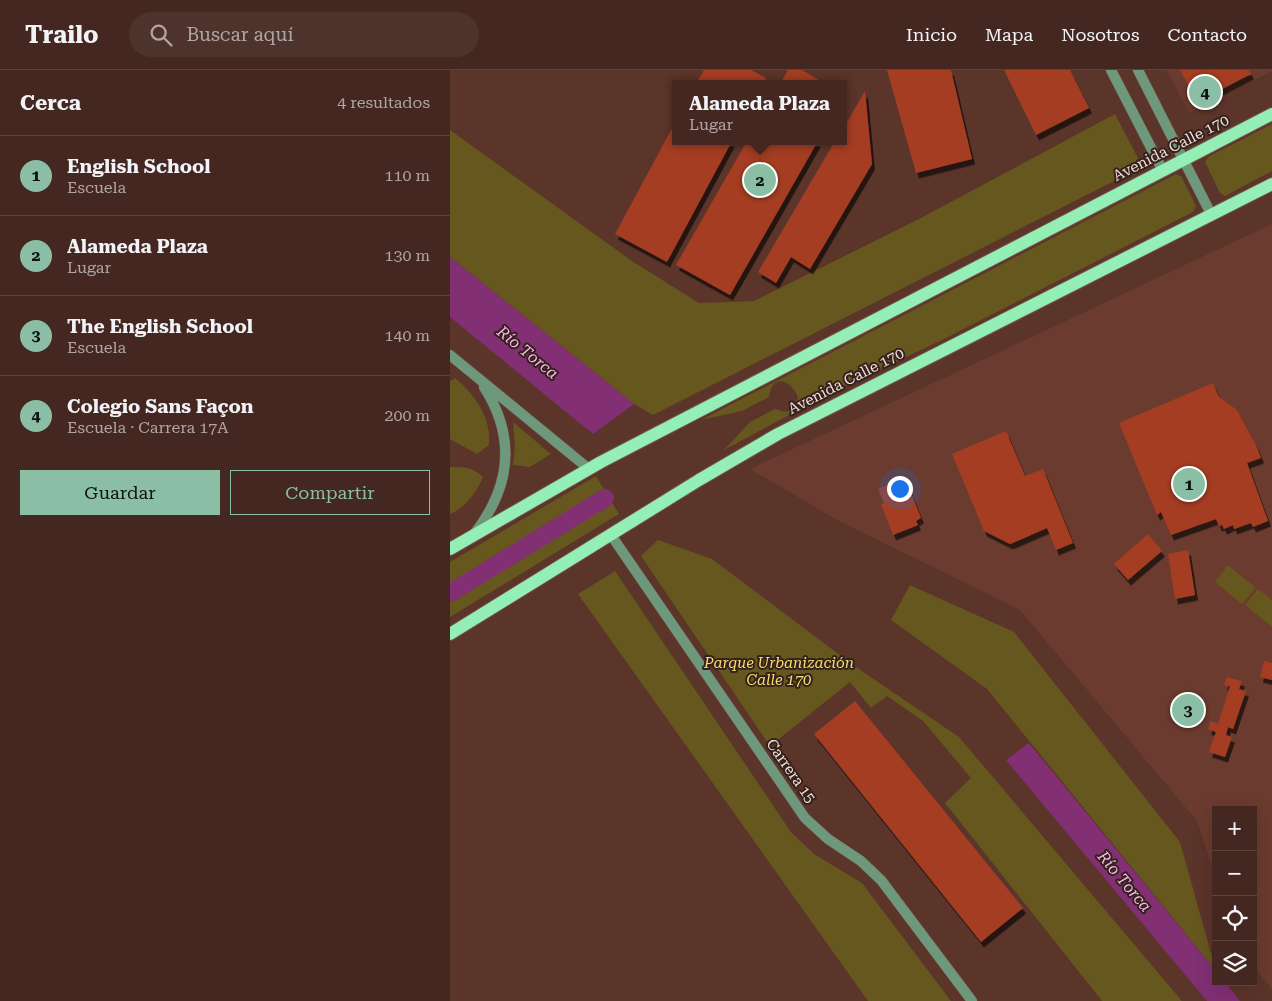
<!DOCTYPE html>
<html lang="es">
<meta charset="utf-8">
<style>
:root{--surface:#442720;--page:#4e332d;--text:#f1f3f6;--muted:#afa5a5;--line:#5c443e;--accent:#8abfa5}
body{margin:0;font-family:"Roboto Serif",serif;background:var(--page);color:var(--text)}
.controls{position:absolute;right:15px;bottom:15px;display:grid;overflow:hidden;border-radius:0px;box-shadow:0 5px 20px #0002}
.controls button{width:45px;height:45px;display:grid;place-items:center;padding:0;border:0;border-bottom:1px solid var(--line);background:var(--surface);color:var(--text);font:25px sans-serif}
.you{position:absolute;left:449px;top:418px;width:18px;height:18px;margin:-12px;border:4px solid #fff;border-radius:50%;background:#1a73e8;box-shadow:0 0 0 8px #1a73e833}
.badge{display:grid;place-items:center;width:32px;height:32px;border-radius:50%;background:var(--accent);color:#111;font-size:16px;font-weight:700}
.pin{position:absolute;translate:-50% -50%;border:2px solid #fff;box-shadow:0 1px 5px #0006}
.popup{position:absolute;left:222px;top:10px;width:175px;height:65px;box-sizing:border-box;display:grid;place-content:center;border-radius:0px;background:var(--surface);filter:drop-shadow(0 1px 4px #0005);font-size:16px;white-space:nowrap;color:var(--muted)}
.popup b{font-size:19px;color:var(--text)}
.popup::after{content:'';position:absolute;left:50%;top:100%;margin-left:-10px;border:10px solid transparent;border-top-color:var(--surface)}
.list{margin:0;padding:0;list-style:none}
h2{display:flex;justify-content:space-between;align-items:center;height:65px;margin:0;padding:0 20px;font-size:21px}
h2 small{font-size:16px;font-weight:400;color:var(--muted)}
.list li{display:grid;grid-template-columns:32px 1fr auto;gap:15px;align-items:center;box-sizing:border-box;height:80px;padding:0 20px;border-top:1px solid var(--line)}
.list b{display:block;font-size:19px;white-space:nowrap}
.list p{margin:0;font-size:16px;white-space:nowrap;color:var(--muted)}
.list em{font-size:16px;font-style:normal;color:var(--muted)}
.actions{display:flex;gap:10px;padding:15px 20px}
.actions a{flex:1;padding:11px 0;border:1px solid var(--accent);border-radius:0px;text-align:center;font-size:18px;color:var(--accent)}
.actions .main{background:var(--accent);color:#111}
.icon{flex:none;width:28px;height:28px;fill:none;stroke:currentColor;stroke-width:2;stroke-linecap:round;stroke-linejoin:round}
.map{position:relative;flex:none;width:822px;height:931px;overflow:hidden}
header{display:flex;align-items:center;gap:30px;box-sizing:border-box;height:70px;padding:0 25px;background:var(--surface);border-bottom:1px solid var(--line)}
header strong{font-size:24px}
nav{display:flex;gap:28px;margin-inline-start:auto;font-size:18px}
.search{width:350px;height:45px;background:var(--page);display:flex;align-items:center;gap:12px;box-sizing:border-box;padding:0 18px;border-radius:28px;color:var(--muted);font-size:19px}
main{display:flex}
aside{flex:1;background:var(--surface)}
.map>svg:first-child{display:block}
</style>
<header>
<strong>Trailo</strong>
<div class="search"><svg class="icon" aria-label="search" viewBox="0 0 24 24"><circle cx="10" cy="10" r="6"/><path d="M15 15l6 6"/></svg>Buscar aquí</div>
<nav><a>Inicio</a><a>Mapa</a><a>Nosotros</a><a>Contacto</a></nav>
</header>
<main>
<aside>
<h2>Cerca<small>4 resultados</small></h2>
<ul class="list">
<li><span class="badge">1</span><div><b>English School</b><p>Escuela</p></div><em>110 m</em></li>
<li><span class="badge">2</span><div><b>Alameda Plaza</b><p>Lugar</p></div><em>130 m</em></li>
<li><span class="badge">3</span><div><b>The English School</b><p>Escuela</p></div><em>140 m</em></li>
<li><span class="badge">4</span><div><b>Colegio Sans Façon</b><p>Escuela · Carrera 17A</p></div><em>200 m</em></li>
</ul>
<div class="actions"><a class="main">Guardar</a><a>Compartir</a></div>
</aside>
<div class="map">
<svg width="822" height="931" viewBox="0 0 822 931">
<defs>
<filter id="shadow"><feDropShadow dx="3" dy="5.5" stdDeviation="0" flood-color="#0009"/></filter>
</defs>
<rect width="100%" height="100%" fill="#5b342a"/>
<path fill="#6a3b2e" d="M 716,0 L 822,0 L 822,1 L 740,43 Z
M 822,154 L 822,919 L 803,896 L 803,740 L 766,740 L 766,807 L 747,751 L 570,540 L 387,450 L 300,399 Z"/>
<path fill="#65571e" d="M 665,44 L 688,88 L 680,103 L 203,345 L 184,334 L 0,187 L 0,60 L 182,191 L 249,233 L 304,231 L 471,148 Z
M 822,54 L 822,101 L 775,126 L 770,123 L 755,92 L 758,87 Z
M 726,104 L 731,106 L 746,136 L 743,142 L 494,269 L 378,324 L 274,380 L 300,352 L 325,339 L 336,342 L 344,338 L 348,327 C 340,309 322,303 319,327 L 292,341 L 251,350 Z
M 5,308 C 24,323 42,349 39,375 L 27,384 L 0,369 L 0,311 Z
M 63,352 L 101,384 L 80,397 L 63,395 L 65,376 Z
M 0,397 C 14,397 23,397 33,407 C 27,422 15,438 0,444 Z
M 146,406 L 169,444 L 0,547 L 0,492 Z
M 208,470 L 262,489 L 403,595 L 509,667 L 732,931 L 652,931 L 495,733 L 521,708 L 473,651 L 437,626 L 421,638 L 400,612 L 320,676 L 191,486 Z
M 778,495 L 806,518 L 792,534 L 765,512 Z
M 165,501 L 341,762 L 364,784 L 412,813 L 501,931 L 418,931 L 128,524 Z
M 460,515 L 564,562 L 730,772 L 766,901 L 537,619 L 441,550 Z
M 808,519 L 822,530 L 822,557 L 795,535 Z"/>
<path fill="#822f73" d="M 0,187 L 184,334 L 143,364 L 0,247 Z
M 579,673 L 766,901 L 766,912 L 775,912 L 790,931 L 757,931 L 556,690 Z"/>
<g fill="none" stroke-linecap="round" stroke-linejoin="round">
<path stroke="#822f73" stroke-width="18" d="M 0,523 L 155,428"/>
</g>
<path fill="#a43e24" filter="url(#shadow)" d="M 254,0 L 301,0 L 316,8 L 313,14 L 246,14 Z
M 338,0 L 352,0 L 376,14 L 330,14 Z
M 437,0 L 501,0 L 522,89 L 466,103 Z
M 554,0 L 620,0 L 639,38 L 586,65 Z
M 730,0 L 799,0 L 801,4 L 747,32 Z
M 415,21 L 422,94 L 360,199 L 341,187 L 326,213 L 308,202 L 385,71 L 394,71 L 394,57 Z
M 226,51 L 226,71 L 282,71 L 217,192 L 165,164 Z
M 297,71 L 368,71 L 280,225 L 226,195 Z
M 763,313 L 769,327 L 787,340 L 806,375 L 811,388 L 797,393 L 818,451 L 803,457 L 801,453 L 784,459 L 783,455 L 774,459 L 772,455 L 769,456 L 766,449 L 721,465 L 711,442 L 707,445 L 669,353 Z
M 556,361 L 575,406 L 593,399 L 623,473 L 606,480 L 597,458 L 560,474 L 534,461 L 502,384 Z
M 455,408 L 471,448 L 466,451 L 468,455 L 443,465 L 431,434 L 434,433 L 428,419 Z
M 698,464 L 712,481 L 678,510 L 664,494 Z
M 738,480 L 745,525 L 725,529 L 718,484 Z
M 814,591 L 822,593 L 822,610 L 810,607 Z
M 777,607 L 792,611 L 789,619 L 796,621 L 783,659 L 778,657 L 776,665 L 782,667 L 775,687 L 759,682 L 766,662 L 758,659 L 761,651 L 768,654 L 780,616 L 774,615 Z
M 405,631 L 573,838 L 531,872 L 364,664 Z"/>
<g fill="none" stroke-linecap="round" stroke-linejoin="round">
<defs>
<path id="minor" d="M 661,0 L 713,101
M 688,0 L 761,144
M 0,285 L 139,399
M 25,463 C 61,416 66,367 34,317
M 161,465 L 355,748 L 378,769 L 411,791 L 431,810 L 522,931"/>
<path id="primary" d="M 0,479 L 151,392 L 822,44
M 0,564 L 249,410 L 328,364 L 822,114"/>
</defs>
<use href="#minor" stroke="#775349" stroke-width="11"/>
<use href="#primary" stroke="#775349" stroke-width="14"/>
<use href="#minor" stroke="#6d987c" stroke-width="10"/>
<use href="#primary" stroke="#93efb5" stroke-width="12"/>
</g>
<g text-anchor="middle" stroke-width="4" stroke-linejoin="round" paint-order="stroke">
<g font-size="15" fill="#f7ded7" stroke="#34221d">
<text transform="translate(721 78) rotate(-27)" y="5">Avenida Calle 170</text>
<text transform="translate(396 311) rotate(-27)" y="5">Avenida Calle 170</text>
<text transform="translate(341 701) rotate(55)" y="5">Carrera 15</text>
</g>
<g font-size="15" font-style="italic" fill="#f9dc6b" stroke="#34221d">
<text x="329" y="598">Parque Urbanización<tspan x="329" dy="17">Calle 170</tspan></text>
</g>
<g font-size="16" font-style="italic" fill="#fbb6ea" stroke="#34221d">
<text transform="translate(78 282) rotate(39)" y="6">Río Torca</text>
<text transform="translate(675 811) rotate(50)" y="6">Río Torca</text>
</g>
</g>
</svg>
<div class="controls">
<button>+</button>
<button>−</button>
<button><svg class="icon" aria-label="locate" viewBox="0 0 24 24"><circle cx="12" cy="12" r="6"/><path d="M12 2v4M12 18v4M2 12h4M18 12h4"/></svg></button>
<button><svg class="icon" aria-label="layers" viewBox="0 0 24 24"><path d="M12 4l9 5-9 5-9-5zM3 14l9 5 9-5"/></svg></button>
</div>
<div class="you"></div>
<div class="pin badge" style="left:739px;top:414px">1</div>
<div class="pin badge" style="left:310px;top:110px">2</div>
<div class="popup"><b>Alameda Plaza</b>Lugar</div>
<div class="pin badge" style="left:738px;top:640px">3</div>
<div class="pin badge" style="left:755px;top:22px">4</div>
</div>
</main>
